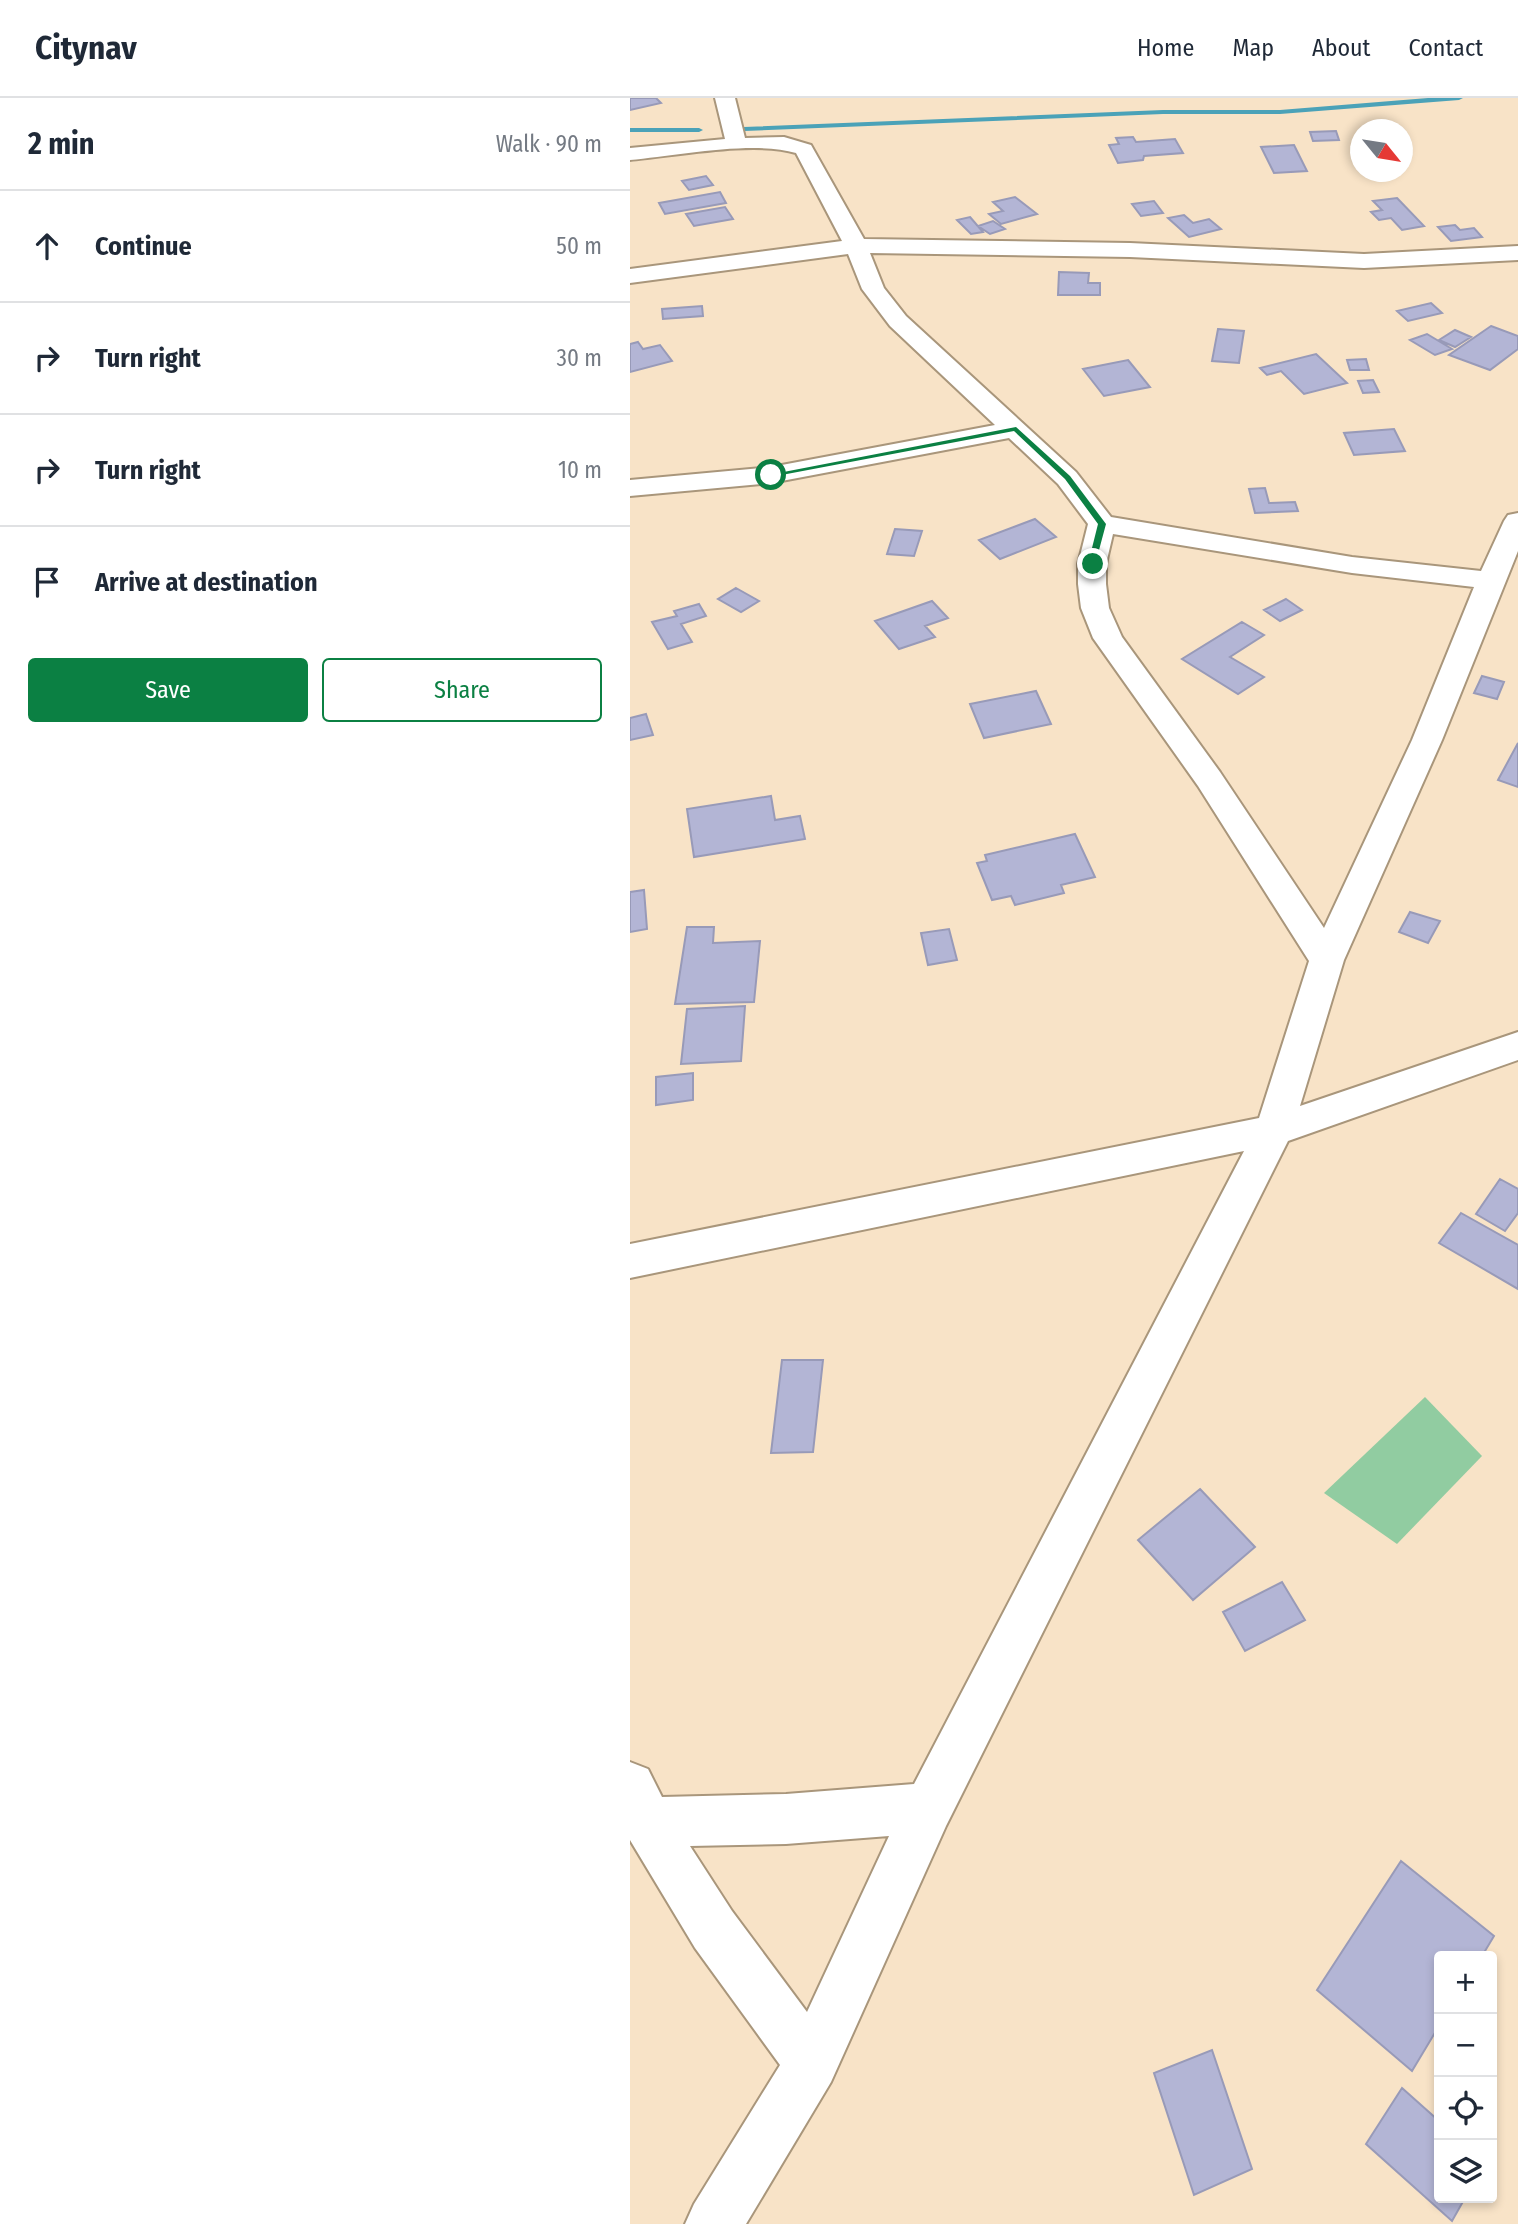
<!DOCTYPE html>
<meta charset="utf-8">
<style>
:root{--surface:#fff;--page:#f6f6f7;--text:#1f2937;--muted:#747a83;--line:#e0e1e3;--accent:#0b8043}
body{margin:0;font-family:"Fira Sans Condensed",sans-serif;background:var(--page);color:var(--text)}
.controls{position:absolute;right:21px;bottom:21px;display:grid;overflow:hidden;border-radius:7px;box-shadow:0 4px 10px #0003}
.controls button{width:63px;height:63px;display:grid;place-items:center;padding:0;border:0;border-bottom:2px solid var(--line);background:var(--surface);color:var(--text);font:35px sans-serif}
.compass{position:absolute;left:720px;top:21px;width:63px;height:63px;border-radius:50%;background:var(--surface);box-shadow:0 4px 10px #0003;rotate:120deg}
.stop{position:absolute;width:21px;height:21px;margin:-16px;border:5px solid #0b8043;border-radius:50%;background:#fff}
.stop.end{background:#0b8043;border-color:#fff;box-shadow:0 2px 7px #0008}
.list{margin:0;padding:0;list-style:none}
h2{display:flex;justify-content:space-between;align-items:center;height:91px;margin:0;padding:0 28px;font-size:30px}
h2 small{font-size:23px;font-weight:400;color:var(--muted)}
.list li{display:grid;grid-template-columns:46px 1fr auto;gap:21px;align-items:center;box-sizing:border-box;height:112px;padding:0 28px;border-top:2px solid var(--line)}
.list b{display:block;font-size:26px;white-space:nowrap}
.list em{font-size:23px;font-style:normal;color:var(--muted)}
.actions{display:flex;gap:14px;padding:21px 28px}
.actions a{flex:1;padding:16px 0;border:2px solid var(--accent);border-radius:7px;text-align:center;font-size:24px;color:var(--accent)}
.actions .main{background:var(--accent);color:#fff}
.icon{flex:none;width:38px;height:38px;fill:none;stroke:currentColor;stroke-width:2;stroke-linecap:round;stroke-linejoin:round}
.map{position:relative;flex:none;width:888px;height:2126px;overflow:hidden}
header{display:flex;align-items:center;gap:42px;box-sizing:border-box;height:98px;padding:0 35px;background:var(--surface);border-bottom:2px solid var(--line)}
header strong{font-size:33px}
nav{display:flex;gap:38px;margin-inline-start:auto;font-size:24px}
main{display:flex}
aside{flex:1;background:var(--surface)}
.map>svg:first-child{display:block}
</style>
<header>
<strong>Citynav</strong>
<nav><a>Home</a><a>Map</a><a>About</a><a>Contact</a></nav>
</header>
<main>
<aside>
<h2>2 min<small>Walk · 90 m</small></h2>
<ul class="list">
<li><svg class="icon" aria-label="ahead" viewBox="0 0 24 24"><path d="M12 20V5M6 11l6-6 6 6"/></svg><div><b>Continue</b></div><em>50 m</em></li>
<li><svg class="icon" aria-label="right" viewBox="0 0 24 24"><path d="M7 20v-9h11M14 6l5 5-5 5"/></svg><div><b>Turn right</b></div><em>30 m</em></li>
<li><svg class="icon" aria-label="right" viewBox="0 0 24 24"><path d="M7 20v-9h11M14 6l5 5-5 5"/></svg><div><b>Turn right</b></div><em>10 m</em></li>
<li><svg class="icon" aria-label="arrive" viewBox="0 0 24 24"><path d="M6 21V4h12l-3 4 3 4H6"/></svg><div><b>Arrive at destination</b></div></li>
</ul>
<div class="actions"><a class="main">Save</a><a>Share</a></div>
</aside>
<div class="map">
<svg width="888" height="2126" viewBox="0 0 888 2126">
<rect width="100%" height="100%" fill="#f8e3c7"/>
<path fill="#91cca1" d="M 795,1299 L 852,1358 L 767,1446 L 694,1395 Z"/>
<g fill="none" stroke-linecap="round" stroke-linejoin="round">
<path fill="#4ba2b8" fill-rule="evenodd" d="M 798,0 L 833,0 L 829,2 L 650,16 L 533,16 L 114,33 L 110,31 L 114,29 L 533,12 L 650,12 Z
M 0,30 L 69,30 L 73,32 L 69,34 L 0,34 Z"/>
</g>
<path fill="#b3b5d5" stroke="#989ab8" stroke-width="2" d="M 0,0 L 26,0 L 31,5 L 0,12 Z
M 706,33 L 709,42 L 683,43 L 680,34 Z
M 503,39 L 506,44 L 545,41 L 553,55 L 514,58 L 513,62 L 488,65 L 479,47 L 489,46 L 486,40 Z
M 664,47 L 677,73 L 644,75 L 631,49 Z
M 76,78 L 83,87 L 59,92 L 52,83 Z
M 90,94 L 96,105 L 35,116 L 29,105 Z
M 385,99 L 407,116 L 371,126 L 359,116 L 373,113 L 363,104 Z
M 767,100 L 794,128 L 772,132 L 761,120 L 749,122 L 741,114 L 752,112 L 743,103 Z
M 524,103 L 533,115 L 511,118 L 502,106 Z
M 95,109 L 103,121 L 64,128 L 56,116 Z
M 554,117 L 563,125 L 579,121 L 591,131 L 559,139 L 538,120 Z
M 340,119 L 353,134 L 341,136 L 327,122 Z
M 363,123 L 375,131 L 360,136 L 348,128 Z
M 825,127 L 830,132 L 844,130 L 852,139 L 821,143 L 808,129 Z
M 429,174 L 459,175 L 458,185 L 470,185 L 470,197 L 428,197 Z
M 801,205 L 812,215 L 778,223 L 767,213 Z
M 72,208 L 73,218 L 33,221 L 32,211 Z
M 861,228 L 888,238 L 888,251 L 860,272 L 819,257 Z
M 588,231 L 614,233 L 609,265 L 582,263 Z
M 825,232 L 841,239 L 825,249 L 809,242 Z
M 797,236 L 822,251 L 805,257 L 780,242 Z
M 8,244 L 13,251 L 30,247 L 42,263 L 0,274 L 0,246 Z
M 686,256 L 717,285 L 674,296 L 651,273 L 637,277 L 630,270 Z
M 736,261 L 739,272 L 720,272 L 717,262 Z
M 498,262 L 520,289 L 474,298 L 453,271 Z
M 743,282 L 749,294 L 733,295 L 728,283 Z
M 764,331 L 775,353 L 724,357 L 714,335 Z
M 635,390 L 639,405 L 665,404 L 668,413 L 625,415 L 619,391 Z
M 405,421 L 426,439 L 370,461 L 349,442 Z
M 265,431 L 292,433 L 284,458 L 257,456 Z
M 106,490 L 129,503 L 111,514 L 88,501 Z
M 656,501 L 672,512 L 650,523 L 634,512 Z
M 302,503 L 318,520 L 295,528 L 305,539 L 269,551 L 245,523 Z
M 69,506 L 76,518 L 51,526 L 62,544 L 38,551 L 22,524 L 47,518 L 44,513 Z
M 612,524 L 634,537 L 600,559 L 634,579 L 608,596 L 552,561 Z
M 852,578 L 874,584 L 867,601 L 844,595 Z
M 406,593 L 421,626 L 354,640 L 340,606 Z
M 16,616 L 23,637 L 0,642 L 0,620 Z
M 888,645 L 888,689 L 868,682 Z
M 141,698 L 145,722 L 170,718 L 175,741 L 64,759 L 57,711 Z
M 445,736 L 465,779 L 431,787 L 434,795 L 385,807 L 381,798 L 362,802 L 347,765 L 357,763 L 355,757 Z
M 14,792 L 17,831 L 0,834 L 0,794 Z
M 780,814 L 810,823 L 798,845 L 769,834 Z
M 57,829 L 84,829 L 83,845 L 130,843 L 124,904 L 45,906 Z
M 319,831 L 327,862 L 298,867 L 291,835 Z
M 115,908 L 111,963 L 51,966 L 57,911 Z
M 63,975 L 63,1002 L 26,1007 L 26,979 Z
M 870,1081 L 888,1091 L 888,1115 L 875,1133 L 846,1116 Z
M 831,1115 L 888,1147 L 888,1191 L 809,1145 Z
M 152,1262 L 193,1262 L 183,1354 L 141,1355 Z
M 570,1391 L 625,1449 L 563,1502 L 508,1442 Z
M 652,1484 L 675,1522 L 615,1553 L 593,1514 Z
M 771,1763 L 864,1838 L 852,1858 L 809,1858 L 809,1928 L 782,1973 L 687,1892 Z
M 582,1952 L 622,2071 L 564,2097 L 524,1975 Z
M 772,1990 L 809,2023 L 809,2100 L 835,2100 L 822,2123 L 736,2046 Z"/>
<g fill="none" stroke-linecap="round" stroke-linejoin="round">
<defs>
<path id="minor" d="M 85,0 L 105,0 L 115,40 L 154,39 L 181,47 L 234,141 L 500,145 L 734,156 L 888,148 L 888,162 L 734,170 L 500,159 L 240,155 L 254,190 L 276,218 L 446,374 L 481,419 L 722,459 L 851,473 L 874,423 L 878,417 L 888,415 L 888,453 L 812,642 L 714,862 L 670,1008 L 888,934 L 888,962 L 658,1043 L 316,1728 L 201,1984 L 116,2126 L 55,2126 L 64,2106 L 150,1967 L 65,1850 L 0,1742 L 0,1664 L 18,1671 L 32,1699 L 156,1696 L 284,1686 L 614,1053 L 0,1180 L 0,1146 L 629,1020 L 679,863 L 568,688 L 463,540 L 451,510 L 448,486 L 448,466 L 458,426 L 428,386 L 379,340 L 141,385 L 0,398 L 0,382 L 141,369 L 365,327 L 260,228 L 232,191 L 218,156 L 0,185 L 0,171 L 212,143 L 166,55 C 124,42 45,58 0,62 L 0,50 L 95,41 ZM 483,436 L 722,475 L 844,489 L 782,642 L 694,830 L 590,674 L 492,539 L 479,510 L 476,486 L 476,466 ZM 259,1738 L 177,1914 L 102,1813 L 60,1748 L 156,1746 Z"/>
</defs>
<use href="#minor" stroke="#a9967b" stroke-width="4"/>
<use href="#minor" fill="#fff" fill-rule="evenodd"/>
</g>
<path fill="#0b8043" d="M 386,329 L 440,378 L 476,426 L 465,467 L 458,466 L 468,426 L 435,381 L 384,333 L 141,379 L 138,377 Z"/>
</svg>
<div class="controls">
<button>+</button>
<button>−</button>
<button><svg class="icon" aria-label="locate" viewBox="0 0 24 24"><circle cx="12" cy="12" r="6"/><path d="M12 2v4M12 18v4M2 12h4M18 12h4"/></svg></button>
<button><svg class="icon" aria-label="layers" viewBox="0 0 24 24"><path d="M12 4l9 5-9 5-9-5zM3 14l9 5 9-5"/></svg></button>
</div>
<svg class="compass" viewBox="-18 -18 36 36"><path d="M0-13l5 13h-10z" fill="#e53935"/><path d="M0 13l5-13h-10z" fill="#747a83"/></svg>
<div class="stop" style="left:141px;top:377px"></div>
<div class="stop end" style="left:463px;top:466px"></div>
</div>
</main>
